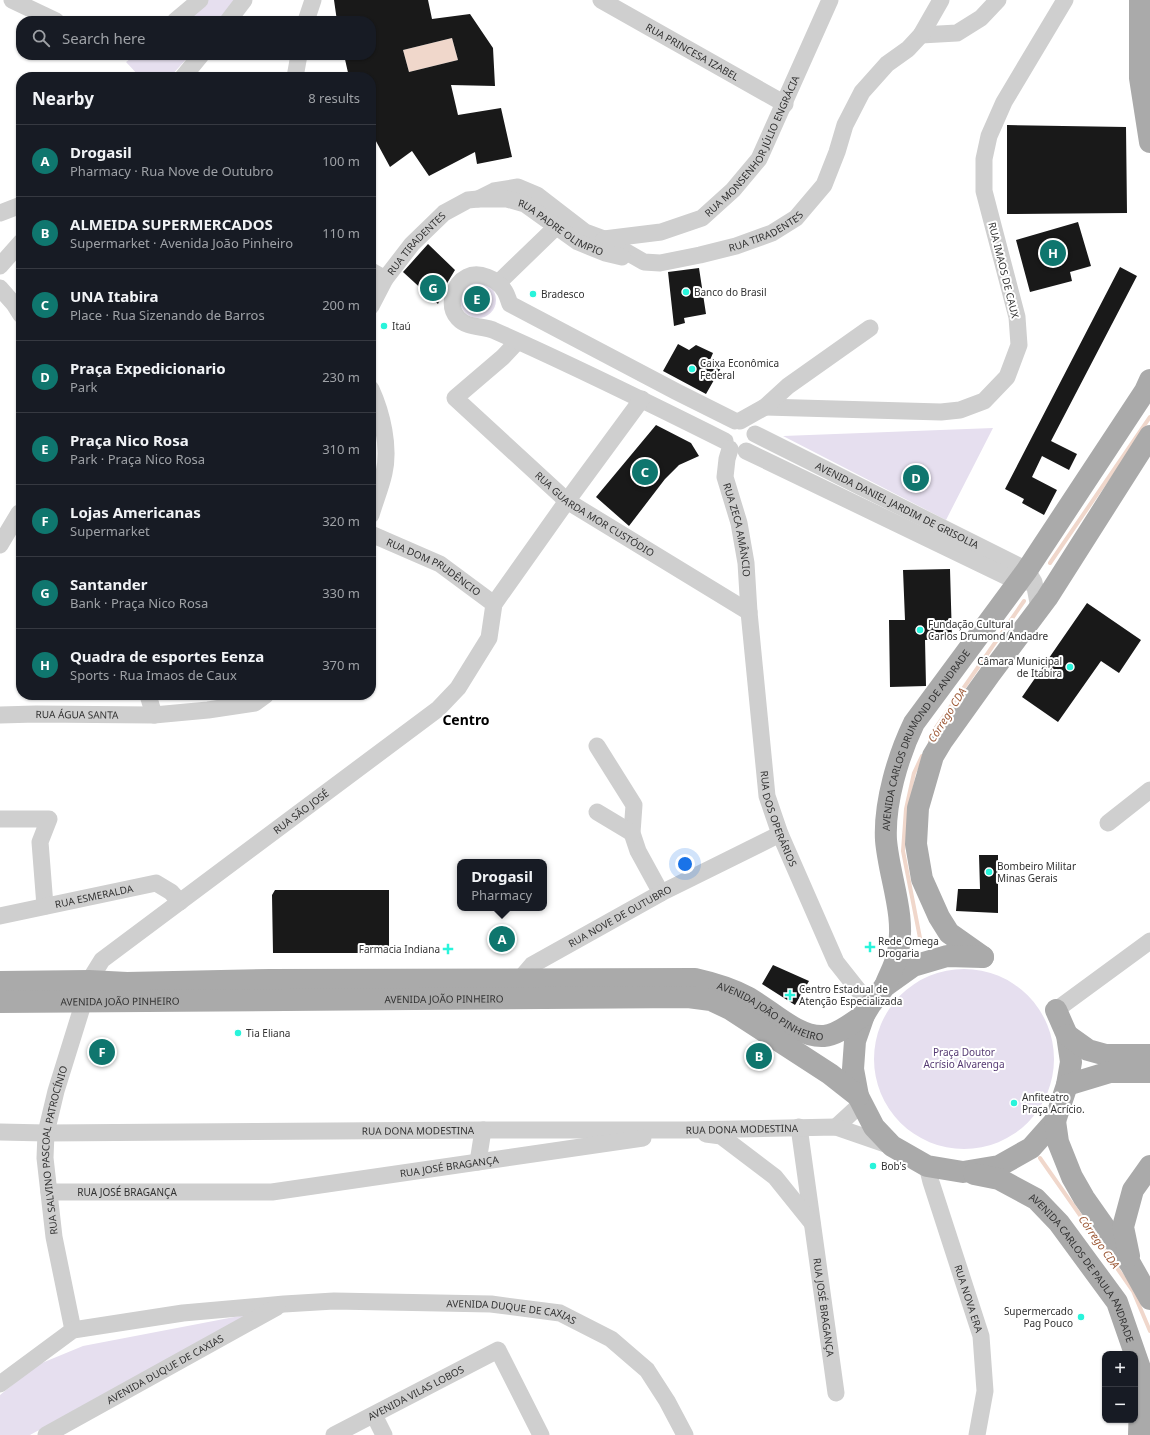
<!DOCTYPE html>
<meta charset="utf-8">
<style>
:root{--surface:#171b24;--page:#20242c;--text:#f1f3f6;--muted:#9ea1a6;--line:#363941;--accent:#0f766e}
body{margin:0;font-family:"Noto Sans",sans-serif;background:var(--page);color:var(--text)}
.controls{position:absolute;right:12px;bottom:12px;display:grid;overflow:hidden;border-radius:8px;box-shadow:0 1px 3px #0004}
.controls button{width:36px;height:36px;display:grid;place-items:center;padding:0;border:0;border-bottom:1px solid var(--line);background:var(--surface);color:var(--text);font:20px sans-serif}
.you{position:absolute;left:685px;top:864px;width:14px;height:14px;margin:-10px;border:3px solid #fff;border-radius:50%;background:#1a73e8;box-shadow:0 0 0 6px #1a73e833}
.badge{display:grid;place-items:center;width:26px;height:26px;border-radius:50%;background:var(--accent);color:#fff;font-size:13px;font-weight:700}
.pin{position:absolute;translate:-50% -50%;border:2px solid #fff;box-shadow:0 1px 4px #0006}
.popup{position:absolute;left:457px;top:859px;width:90px;height:52px;box-sizing:border-box;display:grid;place-content:center;border-radius:8px;background:var(--surface);filter:drop-shadow(0 1px 3px #0005);font-size:13px;white-space:nowrap;color:var(--muted)}
.popup b{font-size:15px;color:var(--text)}
.popup::after{content:'';position:absolute;left:50%;top:100%;margin-left:-8px;border:8px solid transparent;border-top-color:var(--surface)}
.list{margin:0;padding:0;list-style:none}
h2{display:flex;justify-content:space-between;align-items:center;height:52px;margin:0;padding:0 16px;font-size:17px}
h2 small{font-size:13px;font-weight:400;color:var(--muted)}
.list li{display:grid;grid-template-columns:26px 1fr auto;gap:12px;align-items:center;box-sizing:border-box;height:72px;padding:0 16px;border-top:1px solid var(--line)}
.list b{display:block;font-size:15px;white-space:nowrap}
.list p{margin:0;font-size:13px;white-space:nowrap;color:var(--muted)}
.list em{font-size:13px;font-style:normal;color:var(--muted)}
.icon{flex:none;width:22px;height:22px;fill:none;stroke:currentColor;stroke-width:2;stroke-linecap:round;stroke-linejoin:round}
.map{position:relative;flex:none;width:1150px;height:1435px;overflow:hidden}
.search{position:absolute;background:var(--surface);box-shadow:0 1px 3px #0004;left:16px;top:16px;width:360px;height:44px;display:flex;align-items:center;gap:10px;box-sizing:border-box;padding:0 14px;border-radius:16px;color:var(--muted);font-size:15px}
.panel{position:absolute;background:var(--surface);box-shadow:0 1px 3px #0004;left:16px;top:72px;width:360px;height:628px;border-radius:16px}
.map>svg:first-child{display:block}
</style>
<div class="map">
<svg width="1150" height="1435" viewBox="0 0 1150 1435">
<rect width="100%" height="100%" fill="#fff"/>
<path fill="#e6dfef" d="M 208,0 L 236,0 L 219,21 L 180,21 Z
M 135,55 L 190,55 L 170,77 L 140,77 L 126,62 Z
M460 300a18 18 0 1 1 36 0a18 18 0 1 1-36 0Z
M 993,428 L 946,520 L 783,436 Z
M874 1059a90 90 0 1 1 180 0a90 90 0 1 1-180 0Z
M 250,1314 L 30,1435 L 0,1435 L 0,1395 L 37,1365 L 83,1346 Z"/>
<path fill="#f0d7cb" d="M 452,38 L 458,60 L 409,72 L 403,50 Z"/>
<g fill="none" stroke-linecap="round" stroke-linejoin="round">
<path stroke="#f0d7cb" stroke-width="4" d="M 1050,563 L 1150,417
M 930,741 L 935,729 L 1024,601
M 920,938 L 903,851 L 906,809 L 914,773 L 922,756
M 1040,1158 L 1133,1291 L 1150,1331"/>
</g>
<path fill="#191919" fill-rule="evenodd" d="M 334,0 L 428,0 L 432,19 L 470,14 L 493,48 L 495,86 L 451,85 L 458,115 L 501,108 L 512,157 L 477,164 L 475,152 L 429,176 L 412,151 L 390,167 L 371,132 L 371,77 L 349,77 L 344,55 L 371,55 L 371,21 L 337,21 ZM 452,38 L 458,60 L 409,72 L 403,50 Z
M 1007,125 L 1126,127 L 1127,213 L 1007,214 Z
M 1078,222 L 1091,266 L 1070,272 L 1072,281 L 1030,292 L 1016,240 Z
M 428,244 L 455,270 L 446,285 L 438,304 L 403,272 Z
M 1120,267 L 1137,276 L 1051,441 L 1077,454 L 1069,470 L 1042,456 L 1032,477 L 1057,490 L 1044,515 L 1022,503 L 1024,499 L 1005,489 Z
M 699,268 L 706,314 L 684,318 L 685,323 L 674,326 L 668,272 Z
M 678,344 L 689,350 L 696,345 L 713,353 L 710,360 L 722,366 L 706,394 L 663,371 Z
M 656,425 L 691,443 L 699,456 L 679,465 L 665,479 L 629,526 L 596,497 Z
M 950,569 L 952,639 L 925,640 L 926,686 L 890,687 L 889,620 L 905,620 L 903,570 Z
M 1087,603 L 1141,640 L 1119,673 L 1101,661 L 1058,722 L 1022,697 Z
M 979,855 L 998,855 L 998,913 L 956,911 L 958,889 L 980,889 Z
M 275,890 L 389,890 L 389,953 L 273,953 L 272,895 Z
M 773,965 L 809,981 L 795,1005 L 762,984 Z"/>
<g fill="none" stroke-linecap="round" stroke-linejoin="round">
<g stroke="#cfcfcf" stroke-width="17">
<path d="M 12,0 L 56,21"/>
<path id="s1" d="M 601,0 L 785,104"/>
<path d="M 175,21 L 200,0"/>
<path d="M 228,21 L 244,0"/>
<path d="M 306,21 L 313,0"/>
<path d="M 921,35 L 957,33 L 981,18 L 998,0"/>
<path d="M 183,77 L 201,55"/>
<path d="M 295,77 L 299,55"/>
<path id="s2" d="M 478,199 L 494,191 L 518,187 L 537,195 L 585,232 L 604,239 L 644,262 L 660,263 L 700,255 L 736,246 L 772,233 L 796,218 L 824,185 L 837,152 L 845,125 L 862,92 L 887,64 L 908,49 L 921,35 L 941,0"/>
<path d="M 0,213 L 21,205"/>
<path id="s3" d="M 604,239 L 661,232 L 702,218 L 733,190 L 759,159 L 830,0"/>
<path d="M 0,266 L 21,242"/>
<path d="M 371,271 L 385,279"/>
<path d="M 498,283 L 557,226"/>
<path d="M 0,288 L 14,304 L 21,315"/>
<path id="s4" d="M 371,306 L 385,279 L 412,244 L 444,213 L 468,200 L 478,199 L 507,199 L 525,204 L 578,242 L 605,253 L 622,257"/>
<path id="s5" d="M 517,342 L 503,357 L 455,398 L 567,501 L 749,612"/>
<path d="M 371,389 C 382,413 390,447 384,473 C 381,487 375,501 371,515"/>
<path d="M 765,407 L 941,412 L 960,410 L 984,401 L 1007,377 L 1019,345 L 1017,317 L 984,191 L 984,159 L 989,136 L 1004,102 L 1065,0"/>
<path d="M 740,421 L 765,407 L 788,386 L 870,328"/>
<path id="s6" d="M 755,434 L 1027,570 L 1034,582 L 1039,608"/>
<path d="M 725,441 C 649,403 572,365 495,331 C 483,325 468,329 458,318 C 447,306 453,284 467,277 C 479,271 497,279 504,290 C 507,294 508,299 510,304 L 677,392 L 735,421"/>
<path id="s7" d="M 730,449 L 727,459 L 725,477 L 739,523 L 746,563 L 749,612 L 767,796 L 780,834 L 836,962 L 870,1005"/>
<path d="M 746,451 L 1018,582 L 1030,582"/>
<path id="s8" d="M 371,534 L 440,564 L 494,604"/>
<path d="M 0,545 L 19,513"/>
<path d="M 148,695 L 154,715"/>
<path id="s9" d="M 0,715 L 36,714 L 154,715 L 208,710 L 255,703 L 266,695"/>
<path d="M 597,746 L 634,805 L 632,833 L 638,851 L 661,893"/>
<path d="M 597,812 L 632,833"/>
<path d="M 0,819 L 49,819 L 40,842 L 45,906"/>
<path d="M 1108,823 L 1150,790"/>
<path id="s10" d="M 0,916 L 156,883 L 171,892 L 180,902"/>
<path id="s11" d="M 520,979 L 532,965 L 661,893 L 780,834"/>
<path id="s12" d="M 89,981 L 102,960 L 438,709 L 458,688 L 489,638 L 494,604 L 567,501 L 642,399"/>
<path d="M 1056,1010 L 1150,941"/>
<path id="s13" d="M 799,1127 L 836,1393"/>
<path d="M 836,1127 L 861,1104"/>
<path id="s14" d="M 0,1132 L 46,1133 L 483,1130 L 686,1130 L 836,1127 L 891,1146"/>
<path d="M 706,1134 L 721,1136 L 775,1177 L 812,1223"/>
<path d="M 478,1162 L 483,1130"/>
<path id="s15" d="M 927,1166 L 931,1182 L 981,1336 L 985,1391 L 977,1435"/>
<path id="s16" d="M 49,1192 L 272,1192 L 643,1138"/>
<path id="s17" d="M 73,1330 L 54,1237 L 45,1158 L 46,1133 L 56,1091 L 84,1001"/>
<path id="s18" d="M 0,1384 L 73,1330 L 183,1313 L 284,1304 L 334,1301 L 491,1304 L 560,1313 L 611,1339 L 647,1370 L 667,1401 L 685,1435"/>
<path d="M 374,1415 L 384,1435"/>
<path id="s19" d="M 46,1435 L 277,1307"/>
<path id="s20" d="M 334,1435 L 498,1350 L 541,1435"/>
</g>
<g stroke="#aaa" stroke-width="22">
<path d="M 1140,0 L 1140,78 L 1150,142"/>
<path d="M 983,957 L 949,933 L 939,917 L 922,879 L 916,844 L 918,808 L 933,756 L 942,741 L 990,674 L 1047,598 L 1150,436"/>
<path d="M 983,957 L 947,956 L 913,966 L 885,986 L 870,1005 L 864,1015 L 855,1041 L 853,1069 L 858,1096 L 874,1127 L 892,1146 L 927,1166 L 963,1172 L 999,1166 L 1031,1148 L 1055,1121 L 1067,1085 L 1071,1062 L 1067,1035 L 1056,1010"/>
<path id="s21" d="M 0,982 L 89,981 L 127,983 L 270,980 L 695,979 C 713,983 730,988 747,997 C 770,1009 797,1038 824,1036 C 838,1035 853,1022 864,1015"/>
<path id="s22" d="M 885,986 C 889,975 896,964 898,952 C 906,915 889,877 886,840 C 884,803 898,756 914,723 L 1027,570 L 1145,391 L 1150,380"/>
<path id="s23" d="M 0,1002 L 688,997 L 711,1000 L 730,1009 L 830,1074 L 858,1096"/>
<path d="M 1067,1035 L 1088,1050 L 1106,1055 L 1150,1055"/>
<path d="M 1067,1085 L 1110,1072 L 1150,1072"/>
<path d="M 1055,1121 L 1058,1142 L 1072,1177 L 1084,1198 L 1131,1265 L 1150,1299"/>
<path id="s24" d="M 974,1174 L 999,1179 L 1036,1199 L 1059,1223 L 1117,1302 L 1141,1371 L 1139,1435"/>
<path d="M 1129,1256 L 1123,1227 L 1133,1190 L 1150,1166"/>
</g>
</g>
<g fill="#28f4db" stroke="#fff" stroke-width="1.5">
<circle cx="686" cy="292" r="4"/>
<circle cx="533" cy="294" r="4"/>
<circle cx="384" cy="326" r="4"/>
<circle cx="692" cy="369" r="4"/>
<circle cx="920" cy="630" r="4"/>
<circle cx="1070" cy="667" r="4"/>
<circle cx="989" cy="872" r="4"/>
<path d="M868 941h4v4h4v4h-4v4h-4v-4h-4v-4h4z"/>
<path d="M446 943h4v4h4v4h-4v4h-4v-4h-4v-4h4z"/>
<path d="M788 989h4v4h4v4h-4v4h-4v-4h-4v-4h4z"/>
<circle cx="238" cy="1033" r="4"/>
<circle cx="1014" cy="1103" r="4"/>
<circle cx="873" cy="1166" r="4"/>
<circle cx="1081" cy="1317" r="4"/>
</g>
<g text-anchor="middle" stroke-width="4" stroke-linejoin="round" paint-order="stroke">
<g font-size="10" fill="#323232" stroke="#fff">
<text dy="4" stroke="none"><textPath href="#s1" startOffset="105">RUA PRINCESA IZABEL</textPath></text>
<text dy="4" stroke="none"><textPath href="#s3" startOffset="190">RUA MONSENHOR JÚLIO ENGRÁCIA</textPath></text>
<text dy="4" stroke="none"><textPath href="#s4" startOffset="247">RUA PADRE OLIMPIO</textPath></text>
<text dy="4" stroke="none"><textPath href="#s2" startOffset="317">RUA TIRADENTES</textPath></text>
<text dy="4" stroke="none"><textPath href="#s4" startOffset="78">RUA TIRADENTES</textPath></text>
<text transform="translate(1004 270) rotate(76)" y="4">RUA IMAOS DE CAUX</text>
<text dy="4" stroke="none"><textPath href="#s6" startOffset="159">AVENIDA DANIEL JARDIM DE GRISOLIA</textPath></text>
<text dy="4" stroke="none"><textPath href="#s5" startOffset="266">RUA GUARDA MOR CUSTÓDIO</textPath></text>
<text dy="4" stroke="none"><textPath href="#s7" startOffset="83">RUA ZECA AMÂNCIO</textPath></text>
<text dy="4" stroke="none"><textPath href="#s8" startOffset="71">RUA DOM PRUDÊNCIO</textPath></text>
<text dy="4" stroke="none"><textPath href="#s9" startOffset="77">RUA ÁGUA SANTA</textPath></text>
<text dy="4" stroke="none"><textPath href="#s22" startOffset="260">AVENIDA CARLOS DRUMOND DE ANDRADE</textPath></text>
<text dy="4" stroke="none"><textPath href="#s12" startOffset="273">RUA SÃO JOSÉ</textPath></text>
<text dy="4" stroke="none"><textPath href="#s7" startOffset="376">RUA DOS OPERÁRIOS</textPath></text>
<text dy="4" stroke="none"><textPath href="#s10" startOffset="96">RUA ESMERALDA</textPath></text>
<text dy="4" stroke="none"><textPath href="#s11" startOffset="119">RUA NOVE DE OUTUBRO</textPath></text>
<text dy="4" stroke="none"><textPath href="#s23" startOffset="444">AVENIDA JOÃO PINHEIRO</textPath></text>
<text dy="4" stroke="none"><textPath href="#s23" startOffset="120">AVENIDA JOÃO PINHEIRO</textPath></text>
<text dy="4" stroke="none"><textPath href="#s21" startOffset="778">AVENIDA JOÃO PINHEIRO</textPath></text>
<text dy="4" stroke="none"><textPath href="#s14" startOffset="742">RUA DONA MODESTINA</textPath></text>
<text dy="4" stroke="none"><textPath href="#s14" startOffset="418">RUA DONA MODESTINA</textPath></text>
<text dy="4" stroke="none"><textPath href="#s17" startOffset="183">RUA SALVINO PASCOAL PATROCÍNIO</textPath></text>
<text dy="4" stroke="none"><textPath href="#s16" startOffset="402">RUA JOSÉ BRAGANÇA</textPath></text>
<text dy="4" stroke="none"><textPath href="#s16" startOffset="78">RUA JOSÉ BRAGANÇA</textPath></text>
<text dy="4" stroke="none"><textPath href="#s24" startOffset="151">AVENIDA CARLOS DE PAULA ANDRADE</textPath></text>
<text dy="4" stroke="none"><textPath href="#s15" startOffset="139">RUA NOVA ERA</textPath></text>
<text dy="4" stroke="none"><textPath href="#s13" startOffset="182">RUA JOSÉ BRAGANÇA</textPath></text>
<text dy="4" stroke="none"><textPath href="#s18" startOffset="532">AVENIDA DUQUE DE CAXIAS</textPath></text>
<text dy="4" stroke="none"><textPath href="#s19" startOffset="136">AVENIDA DUQUE DE CAXIAS</textPath></text>
<text dy="4" stroke="none"><textPath href="#s20" startOffset="92">AVENIDA VILAS LOBOS</textPath></text>
</g>
<g font-size="10" fill="#323232" stroke="#fff" text-anchor="start">
<text x="694" y="296">Banco do Brasil</text>
<text x="541" y="298">Bradesco</text>
<text x="392" y="330">Itaú</text>
<text x="700" y="367">Caixa Econômica<tspan x="700" dy="12">Federal</tspan></text>
<text x="928" y="628">Fundação Cultural<tspan x="928" dy="12">Carlos Drumond Andadre</tspan></text>
<text x="1062" y="665" text-anchor="end">Câmara Municipal<tspan x="1062" dy="12">de Itabira</tspan></text>
<text x="997" y="870">Bombeiro Militar<tspan x="997" dy="12">Minas Gerais</tspan></text>
<text x="878" y="945">Rede Omega<tspan x="878" dy="12">Drogaria</tspan></text>
<text x="440" y="953" text-anchor="end">Farmacia Indiana</text>
<text x="799" y="993">Centro Estadual de<tspan x="799" dy="12">Atenção Especializada</tspan></text>
<text x="246" y="1037">Tia Eliana</text>
<text x="1022" y="1101">Anfiteatro<tspan x="1022" dy="12">Praça Acrício.</tspan></text>
<text x="881" y="1170">Bob's</text>
<text x="1073" y="1315" text-anchor="end">Supermercado<tspan x="1073" dy="12">Pag Pouco</tspan></text>
</g>
<g font-size="10" fill="#553a73" stroke="#fff">
<text x="964" y="1056">Praça Doutor<tspan x="964" dy="12">Acrísio Alvarenga</tspan></text>
</g>
<g font-size="11" font-style="italic" fill="#9d5937" stroke="#fff">
<text transform="translate(947 715) rotate(-58)" y="4">Córrego CDA</text>
<text transform="translate(1099 1242) rotate(55)" y="4">Córrego CDA</text>
</g>
<g font-size="14" font-weight="bold" fill="#000" stroke="#fff">
<text x="466" y="725">Centro</text>
</g>
</g>
</svg>
<div class="controls">
<button>+</button>
<button>−</button>
</div>
<div class="you"></div>
<div class="pin badge" style="left:502px;top:939px">A</div>
<div class="popup"><b>Drogasil</b>Pharmacy</div>
<div class="pin badge" style="left:759px;top:1056px">B</div>
<div class="pin badge" style="left:645px;top:472px">C</div>
<div class="pin badge" style="left:916px;top:478px">D</div>
<div class="pin badge" style="left:477px;top:299px">E</div>
<div class="pin badge" style="left:102px;top:1052px">F</div>
<div class="pin badge" style="left:433px;top:288px">G</div>
<div class="pin badge" style="left:1053px;top:253px">H</div>
<div class="search"><svg class="icon" aria-label="search" viewBox="0 0 24 24"><circle cx="10" cy="10" r="6"/><path d="M15 15l6 6"/></svg>Search here</div>
<section class="panel">
<h2>Nearby<small>8 results</small></h2>
<ul class="list">
<li><span class="badge">A</span><div><b>Drogasil</b><p>Pharmacy · Rua Nove de Outubro</p></div><em>100 m</em></li>
<li><span class="badge">B</span><div><b>ALMEIDA SUPERMERCADOS</b><p>Supermarket · Avenida João Pinheiro</p></div><em>110 m</em></li>
<li><span class="badge">C</span><div><b>UNA Itabira</b><p>Place · Rua Sizenando de Barros</p></div><em>200 m</em></li>
<li><span class="badge">D</span><div><b>Praça Expedicionario</b><p>Park</p></div><em>230 m</em></li>
<li><span class="badge">E</span><div><b>Praça Nico Rosa</b><p>Park · Praça Nico Rosa</p></div><em>310 m</em></li>
<li><span class="badge">F</span><div><b>Lojas Americanas</b><p>Supermarket</p></div><em>320 m</em></li>
<li><span class="badge">G</span><div><b>Santander</b><p>Bank · Praça Nico Rosa</p></div><em>330 m</em></li>
<li><span class="badge">H</span><div><b>Quadra de esportes Eenza</b><p>Sports · Rua Imaos de Caux</p></div><em>370 m</em></li>
</ul>
</section>
</div>
